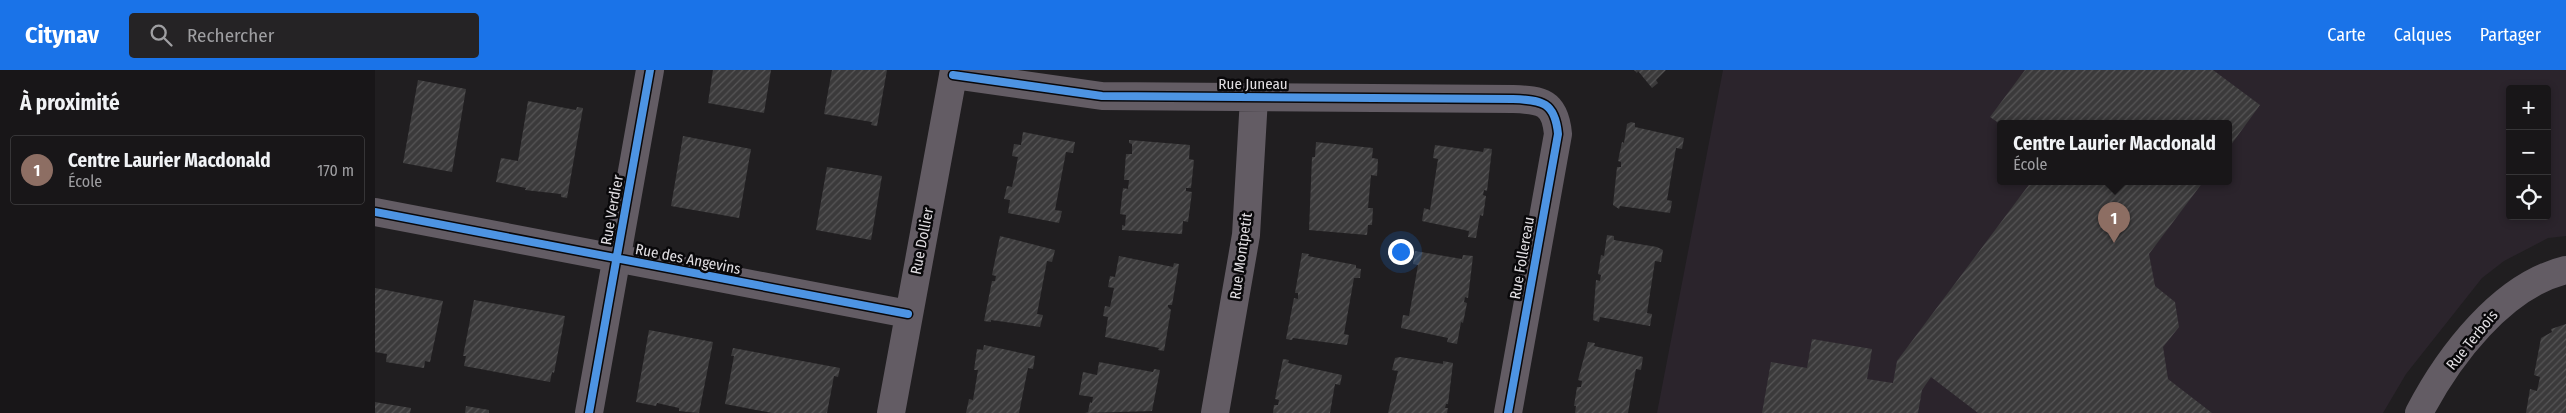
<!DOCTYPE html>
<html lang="fr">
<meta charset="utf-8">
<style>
:root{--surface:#181618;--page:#252325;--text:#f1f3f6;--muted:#9f9fa2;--line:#363537;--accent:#1a73e8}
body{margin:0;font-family:"Fira Sans Condensed",sans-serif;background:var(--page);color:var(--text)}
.controls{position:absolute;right:15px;top:15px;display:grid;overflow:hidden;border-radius:5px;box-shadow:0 2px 8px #0003}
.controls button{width:45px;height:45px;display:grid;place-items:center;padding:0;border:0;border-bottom:1px solid var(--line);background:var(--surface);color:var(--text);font:25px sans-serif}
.you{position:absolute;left:1025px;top:181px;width:18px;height:18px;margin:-12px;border:4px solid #fff;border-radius:50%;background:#1a73e8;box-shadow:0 0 0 8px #1a73e833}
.badge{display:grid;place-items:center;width:32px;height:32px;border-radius:50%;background:var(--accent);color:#fff;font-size:16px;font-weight:700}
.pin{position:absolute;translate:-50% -41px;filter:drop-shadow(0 1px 2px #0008)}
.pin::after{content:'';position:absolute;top:26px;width:18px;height:15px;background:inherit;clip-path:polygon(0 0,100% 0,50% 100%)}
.popup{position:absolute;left:1622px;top:50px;width:235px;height:65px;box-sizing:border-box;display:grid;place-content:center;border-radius:5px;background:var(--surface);filter:drop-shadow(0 1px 4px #0005);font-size:16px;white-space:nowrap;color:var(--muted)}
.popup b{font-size:19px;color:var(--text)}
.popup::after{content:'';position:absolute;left:50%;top:100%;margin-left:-10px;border:10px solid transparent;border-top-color:var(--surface)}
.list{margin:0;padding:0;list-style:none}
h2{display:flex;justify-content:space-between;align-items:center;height:65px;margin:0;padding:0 20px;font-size:21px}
h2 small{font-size:16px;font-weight:400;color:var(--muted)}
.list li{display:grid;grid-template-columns:32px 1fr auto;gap:15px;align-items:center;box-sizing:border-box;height:70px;margin:0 10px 10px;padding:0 10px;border:1px solid var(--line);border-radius:5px}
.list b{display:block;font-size:19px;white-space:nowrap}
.list p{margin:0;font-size:16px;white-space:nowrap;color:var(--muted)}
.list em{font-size:16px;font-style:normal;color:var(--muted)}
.icon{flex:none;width:28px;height:28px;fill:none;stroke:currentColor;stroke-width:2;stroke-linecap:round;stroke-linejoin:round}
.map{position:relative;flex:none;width:2191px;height:343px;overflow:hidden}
header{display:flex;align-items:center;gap:30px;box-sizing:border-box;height:70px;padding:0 25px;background:var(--accent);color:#fff}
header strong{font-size:24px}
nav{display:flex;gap:28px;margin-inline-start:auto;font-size:18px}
.search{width:350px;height:45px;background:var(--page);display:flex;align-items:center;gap:12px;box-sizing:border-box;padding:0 18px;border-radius:5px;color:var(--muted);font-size:19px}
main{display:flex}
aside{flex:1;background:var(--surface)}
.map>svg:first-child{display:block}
</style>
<header>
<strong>Citynav</strong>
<div class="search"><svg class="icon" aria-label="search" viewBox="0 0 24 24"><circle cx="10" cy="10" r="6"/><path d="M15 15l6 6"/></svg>Rechercher</div>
<nav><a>Carte</a><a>Calques</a><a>Partager</a></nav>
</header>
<main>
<aside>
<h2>À proximité<small></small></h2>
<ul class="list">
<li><span class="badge" style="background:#8d6e63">1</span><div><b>Centre Laurier Macdonald</b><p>École</p></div><em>170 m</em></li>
</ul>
</aside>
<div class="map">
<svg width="2191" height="343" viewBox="0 0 2191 343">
<defs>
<pattern id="building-hatch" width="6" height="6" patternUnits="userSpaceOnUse" patternTransform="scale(1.25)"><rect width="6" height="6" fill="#3b3a3b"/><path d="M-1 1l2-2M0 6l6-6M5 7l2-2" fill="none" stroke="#575657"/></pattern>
</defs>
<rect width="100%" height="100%" fill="#201e20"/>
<path fill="#2b242c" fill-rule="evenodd" d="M 1348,0 L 2191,0 L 2191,166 L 2173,168 L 2129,191 L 2107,208 L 2031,304 L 2008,343 L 1282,343 ZM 2135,19 L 2172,19 L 2172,146 L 2135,146 ZM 1625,54 L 1853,54 L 1853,112 L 1625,112 Z"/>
<path fill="url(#building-hatch)" d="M 338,0 L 396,0 L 389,43 L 333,33 Z
M 457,0 L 512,0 L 502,56 L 496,55 L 497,52 L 449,44 Z
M 1259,0 L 1291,0 L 1281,10 L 1283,13 L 1277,18 L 1263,1 L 1262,3 Z
M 1650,0 L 1838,0 L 1885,35 L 1853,79 L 1853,54 L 1625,54 L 1615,47 Z
M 43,10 L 91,19 L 77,102 L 28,93 Z
M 153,31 L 201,40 L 202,37 L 208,38 L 192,128 L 186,127 L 186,124 L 150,120 L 151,118 L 121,112 L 126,88 L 143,91 Z
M 1256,52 L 1260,53 L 1260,57 L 1309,68 L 1307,79 L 1301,78 L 1292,130 L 1297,131 L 1295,143 L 1245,136 L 1244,139 L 1238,135 L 1242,97 L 1246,97 L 1246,92 L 1243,91 L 1247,72 L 1249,73 L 1252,54 Z
M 648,62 L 700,72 L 698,83 L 691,82 L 680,140 L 687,141 L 684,153 L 633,143 L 635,130 L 629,129 L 632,116 L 637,117 L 640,103 L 643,87 L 637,86 L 639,74 L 646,75 Z
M 308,66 L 376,79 L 364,148 L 296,136 Z
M 754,70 L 815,75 L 814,89 L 819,90 L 816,118 L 811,118 L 811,121 L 817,122 L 813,152 L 808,151 L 807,164 L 747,160 L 747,155 L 750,156 L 751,145 L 745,144 L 748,118 L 753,119 L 754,110 L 749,110 L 751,84 L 757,84 L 757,74 L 754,73 Z
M 941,72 L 998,78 L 997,88 L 1003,89 L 1002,106 L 996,105 L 993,138 L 998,138 L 997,155 L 993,155 L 992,165 L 934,160 L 937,87 L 940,87 Z
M 1060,75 L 1108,82 L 1109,78 L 1117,79 L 1112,121 L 1109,120 L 1108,125 L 1111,126 L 1108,146 L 1105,145 L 1101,168 L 1093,167 L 1094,161 L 1047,151 L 1049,138 L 1055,140 L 1063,89 L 1058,88 Z
M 452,97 L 507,106 L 496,170 L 441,160 Z
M 1656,112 L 1828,112 L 1774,184 L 1780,216 L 1800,232 L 1804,257 L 1788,277 L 1793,309 L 1837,343 L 1603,343 L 1556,307 L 1547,320 L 1543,343 L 1387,343 L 1396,292 L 1432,298 L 1437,269 L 1497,279 L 1492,309 L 1518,313 L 1522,291 Z
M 1232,165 L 1239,166 L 1239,170 L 1282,177 L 1288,180 L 1286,192 L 1280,191 L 1272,243 L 1277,244 L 1275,256 L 1225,247 L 1224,252 L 1218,250 L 1221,210 L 1225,211 L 1226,205 L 1223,204 L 1226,185 L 1229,186 Z
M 625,166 L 680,180 L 677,192 L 672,191 L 662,244 L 668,245 L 665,257 L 616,250 L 616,252 L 609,251 L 617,211 L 620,211 L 621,206 L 617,205 Z
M 1040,181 L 1087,189 L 1088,185 L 1098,186 L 1093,228 L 1090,227 L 1089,232 L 1092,233 L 1088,253 L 1086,252 L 1082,274 L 1072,272 L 1073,268 L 1026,258 L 1028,245 L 1034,246 L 1043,195 L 1038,194 Z
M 927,183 L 934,184 L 933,186 L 981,195 L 981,198 L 986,199 L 985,208 L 979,208 L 969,264 L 974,265 L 972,275 L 918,268 L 917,270 L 911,269 L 919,228 L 923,229 L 923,223 L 920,223 Z
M 744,186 L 798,197 L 799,193 L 804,194 L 797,235 L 793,235 L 793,237 L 796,240 L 789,281 L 783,280 L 784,278 L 730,267 L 733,247 L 728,246 L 730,236 L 735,237 L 739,218 L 733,217 L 735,206 L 740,207 Z
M 0,218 L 68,231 L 55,292 L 50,291 L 49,298 L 11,292 L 12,284 L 0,282 Z
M 99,230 L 190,246 L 179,303 L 177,302 L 175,312 L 89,296 L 91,286 L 88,286 Z
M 2191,254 L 2191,343 L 2151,343 L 2155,319 L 2162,321 L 2165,307 L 2159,305 L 2166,268 L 2177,262 L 2176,259 Z
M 274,260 L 338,272 L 324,343 L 304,341 L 304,338 L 282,333 L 281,336 L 261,332 Z
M 1213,272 L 1220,273 L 1219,276 L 1268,287 L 1266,300 L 1261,299 L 1253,343 L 1200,343 L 1201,336 L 1199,336 L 1202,317 L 1206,317 L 1207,311 L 1203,310 Z
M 609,275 L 660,286 L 658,299 L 653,298 L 644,343 L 591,343 L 594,329 L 598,330 L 603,300 L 599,300 L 602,279 L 608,280 Z
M 358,278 L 465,298 L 463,307 L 459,306 L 452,343 L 397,343 L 350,334 L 359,286 L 356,286 Z
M 1025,287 L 1068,294 L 1068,291 L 1078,293 L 1073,334 L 1071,334 L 1070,338 L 1073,338 L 1072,343 L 1013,343 L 1023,301 L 1017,300 L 1020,288 Z
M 908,289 L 914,290 L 913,293 L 967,305 L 965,315 L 960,314 L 955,343 L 898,343 L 899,335 L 903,335 L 904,330 L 900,329 Z
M 724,292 L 778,302 L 779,299 L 785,300 L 777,341 L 710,343 L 713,342 L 715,332 L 717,333 L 718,327 L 704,325 L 708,302 L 722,305 Z
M 0,332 L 36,338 L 35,343 L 0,343 Z
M 91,336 L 114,340 L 114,343 L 90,343 Z"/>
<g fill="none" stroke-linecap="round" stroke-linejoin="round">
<path stroke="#635c64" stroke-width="28" d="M 578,5 L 727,26 L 1138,29 C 1167,30 1180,32 1183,64 L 1133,343
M 0,142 L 533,244
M 214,343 L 275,0
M 516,343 L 579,0
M 840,343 L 871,165 L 879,28
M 2044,343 C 2073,287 2127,215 2191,200"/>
<defs>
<path id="cycleway" d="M 578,5 L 727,26 L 1138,29 C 1167,30 1180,32 1183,64 L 1133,343
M 0,142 L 533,244
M 214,343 L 275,0"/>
</defs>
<use href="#cycleway" stroke="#09080a" stroke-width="11"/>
<use href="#cycleway" stroke="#4d94e3" stroke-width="8"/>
</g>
<g text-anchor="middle" stroke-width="5" stroke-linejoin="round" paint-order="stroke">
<g font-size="15" fill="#e1dee2" stroke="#09080a">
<text x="878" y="19">Rue Juneau</text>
<text transform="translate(237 140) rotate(-80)" y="5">Rue Verdier</text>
<text transform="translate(547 171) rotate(-79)" y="5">Rue Dollier</text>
<text transform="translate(866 186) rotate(-82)" y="5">Rue Montpetit</text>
<text transform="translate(1147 188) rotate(-80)" y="5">Rue Follereau</text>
<text transform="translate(313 189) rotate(11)" y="5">Rue des Angevins</text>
<text transform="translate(2097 270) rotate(-51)" y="5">Rue Terbois</text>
</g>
</g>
</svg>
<div class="controls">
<button>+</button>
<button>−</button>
<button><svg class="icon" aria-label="locate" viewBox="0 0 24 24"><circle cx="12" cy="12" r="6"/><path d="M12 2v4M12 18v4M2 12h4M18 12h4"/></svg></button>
</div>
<div class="you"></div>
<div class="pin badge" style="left:1739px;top:173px;background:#8d6e63">1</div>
<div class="popup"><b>Centre Laurier Macdonald</b>École</div>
</div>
</main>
